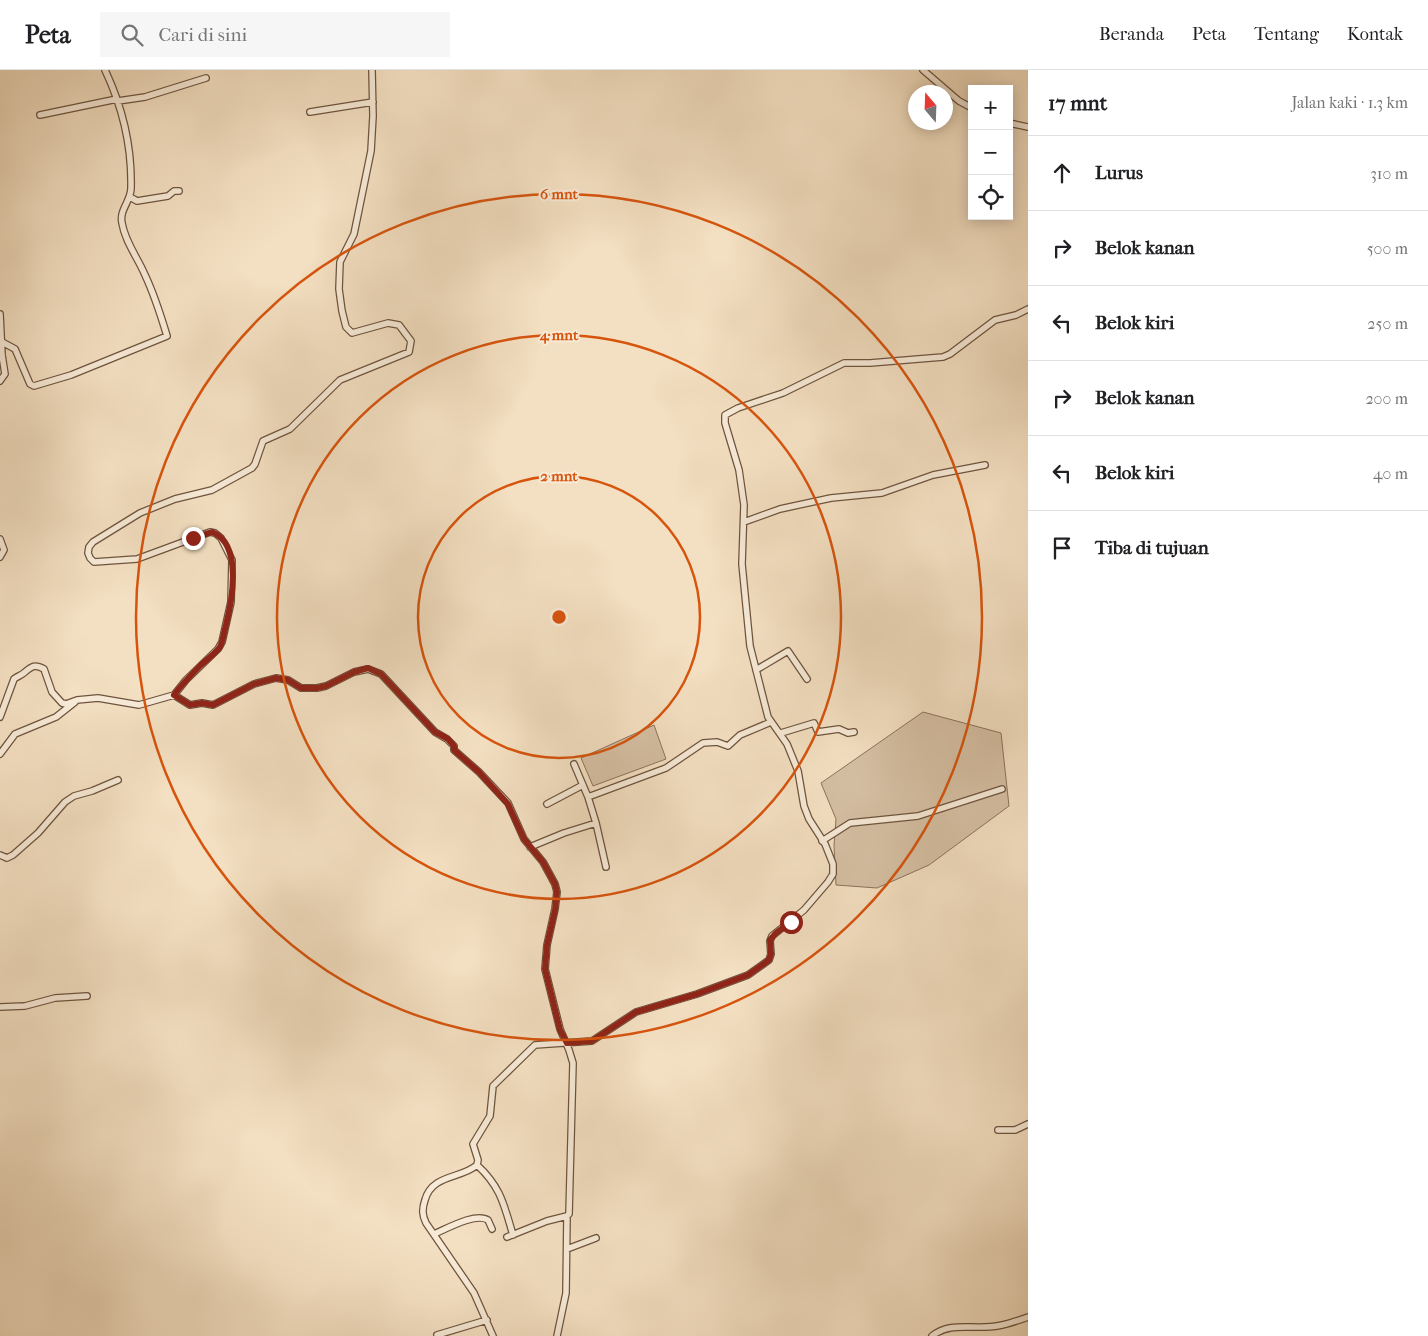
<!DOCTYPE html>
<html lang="id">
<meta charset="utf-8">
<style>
:root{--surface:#fff;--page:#f6f6f6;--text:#202124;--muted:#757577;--line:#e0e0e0}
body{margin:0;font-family:"IM FELL French Canon",serif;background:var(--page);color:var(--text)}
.controls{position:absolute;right:15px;top:15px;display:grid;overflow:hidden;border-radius:0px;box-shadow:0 2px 12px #0003}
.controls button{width:45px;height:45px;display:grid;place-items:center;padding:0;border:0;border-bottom:1px solid var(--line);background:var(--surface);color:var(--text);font:25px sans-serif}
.compass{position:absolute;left:908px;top:15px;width:45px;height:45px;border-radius:50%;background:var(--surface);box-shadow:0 2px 12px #0003;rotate:341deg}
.stop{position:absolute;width:15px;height:15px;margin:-11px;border:4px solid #8f2418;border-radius:50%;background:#fff}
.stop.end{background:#8f2418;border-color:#fff;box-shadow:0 1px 5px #0008}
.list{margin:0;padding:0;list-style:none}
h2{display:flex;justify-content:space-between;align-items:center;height:65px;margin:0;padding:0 20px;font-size:21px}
h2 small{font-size:16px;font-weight:400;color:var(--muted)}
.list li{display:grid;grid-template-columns:32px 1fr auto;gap:15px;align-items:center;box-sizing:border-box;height:75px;padding:0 20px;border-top:1px solid var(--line)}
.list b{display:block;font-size:19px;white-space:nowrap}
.list em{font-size:16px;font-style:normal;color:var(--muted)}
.icon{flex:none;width:28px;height:28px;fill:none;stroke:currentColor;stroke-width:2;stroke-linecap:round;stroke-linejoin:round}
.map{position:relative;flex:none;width:1028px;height:1266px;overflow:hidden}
header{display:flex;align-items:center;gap:30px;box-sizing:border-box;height:70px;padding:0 25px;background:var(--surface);border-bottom:1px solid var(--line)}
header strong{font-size:24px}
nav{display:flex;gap:28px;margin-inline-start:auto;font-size:18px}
.search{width:350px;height:45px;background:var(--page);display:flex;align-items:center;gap:12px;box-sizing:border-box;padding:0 18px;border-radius:0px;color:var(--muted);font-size:19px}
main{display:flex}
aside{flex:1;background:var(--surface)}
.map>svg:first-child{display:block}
</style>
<header>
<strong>Peta</strong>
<div class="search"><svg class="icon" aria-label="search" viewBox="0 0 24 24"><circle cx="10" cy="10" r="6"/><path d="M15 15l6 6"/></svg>Cari di sini</div>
<nav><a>Beranda</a><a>Peta</a><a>Tentang</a><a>Kontak</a></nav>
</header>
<main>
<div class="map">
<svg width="1028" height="1266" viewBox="0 0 1028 1266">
<rect width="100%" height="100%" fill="#f3dfc1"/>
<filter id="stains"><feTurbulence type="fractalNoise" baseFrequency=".004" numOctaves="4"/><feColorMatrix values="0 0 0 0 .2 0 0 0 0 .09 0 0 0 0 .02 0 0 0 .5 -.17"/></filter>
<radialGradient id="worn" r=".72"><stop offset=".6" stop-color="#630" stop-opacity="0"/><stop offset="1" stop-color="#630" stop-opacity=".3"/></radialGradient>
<path fill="#d5bfa3" stroke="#8b725b" d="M 923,642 L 1001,663 L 1009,736 L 929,795 L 877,818 L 836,815 L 834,775 L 836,749 L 821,713 Z
M 654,655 L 666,689 L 593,716 L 581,688 Z"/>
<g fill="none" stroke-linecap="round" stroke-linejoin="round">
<defs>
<path id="street" d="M 923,0 L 959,31 L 972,38
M 118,31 L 145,27 L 206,8
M 310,42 L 373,32
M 40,45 L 117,29
M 1009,53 L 1028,57
M 130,127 L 137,131 L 168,126 L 174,121 L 179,121
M 0,244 L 2,285 L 5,304 L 0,311
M 0,273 L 2,272 L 15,279 L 30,314 L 34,316 L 71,305 L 167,266 C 161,246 154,224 145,205 C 138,188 125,172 122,153 C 119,140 131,131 131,118 C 132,77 122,36 105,0
M 744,452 L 780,439 L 831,428 L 882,423 L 933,405 L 985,395
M 0,469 L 4,480 L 0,487
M 756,600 L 788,581 L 807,609
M 174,625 L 186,610 L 218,579 L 222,572 L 231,532 L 232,490 L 221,468 L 215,463 L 210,462 L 137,489 L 94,492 L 90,488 L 88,483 L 89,477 L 93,472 L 140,443 L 175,429 L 212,420 L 252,398 L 255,394 L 263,371 L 290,359 L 340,310 L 409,282 L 411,271 L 399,255 L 388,253 L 352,263 L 346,257 L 342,241 L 339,219 L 340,192 L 354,164 L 371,81 L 373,46 L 372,0
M 0,647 L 14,609 C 18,606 22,605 25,602 C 32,596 35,594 44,599 L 52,622 L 62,633 L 66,634 L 77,630 L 98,628 L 139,635 L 174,625 L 190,635 L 202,633 L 213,635 L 254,614 L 276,608 L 288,610 L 301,618 L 317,618 L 326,616 L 354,602 L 368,599 L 381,604 L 435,662 L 447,669 L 454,676 L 454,680 L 479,702 L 508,733 L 524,769 L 543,792 L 555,814 L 557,822 L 555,839 L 547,875 L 545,899 L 560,959 L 569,980 L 573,993 L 569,1144 L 567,1146 L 547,1151 L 507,1167
M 781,663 L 814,653 L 818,662 L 839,659 L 848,663 L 854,662
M 0,684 L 15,664 L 56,647 L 75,632
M 574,694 L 588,727
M 547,734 L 583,715
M 596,753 L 606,797
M 822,771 L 850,753 L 918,746 L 1002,719
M 530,777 L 564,763 L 596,753 L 588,727 L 666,698 L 703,673 L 717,672 L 728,676 L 740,665 L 771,652
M 0,785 L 7,788 L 13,785 L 38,763 L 65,732 L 74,726 L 92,721 L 118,710
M 0,937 L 25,936 L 55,928 L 87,926
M 998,1060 L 1015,1060 L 1028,1054
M 477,1095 C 501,1117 504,1135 513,1165
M 434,1164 C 446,1159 476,1142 488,1150 L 492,1159
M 567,1179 L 596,1168
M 437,1265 L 487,1250
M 493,1266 L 474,1223 L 426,1153 C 422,1145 422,1139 425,1130 C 432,1104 461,1109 477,1095 L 478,1090 L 473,1074 L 490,1046 L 493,1016 L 535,975 L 592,971 L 636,942 L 697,924 L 748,905 L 769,890 L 771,884 L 770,871 L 772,866 L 804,840 L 828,812 L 833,804 L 833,794 L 825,774 L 809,749 L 804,736 L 798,701 L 787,674 L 768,647 L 750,576 L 742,494 L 744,435 L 739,400 L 725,353 L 725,345 L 738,338 L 783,323 L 844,293 L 870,293 L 943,287 L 950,284 L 995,250 L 1016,245 L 1028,239
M 557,1266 L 566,1223 L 567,1146
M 932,1266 C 948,1253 967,1258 985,1257 C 1000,1257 1014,1252 1028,1247"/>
</defs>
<use href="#street" stroke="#6e543e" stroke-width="8"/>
<use href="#street" stroke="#f7ead7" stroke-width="5.5"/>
</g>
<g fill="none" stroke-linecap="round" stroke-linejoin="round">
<path stroke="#8f2418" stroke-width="6" d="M 193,468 L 212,462 C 243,474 232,531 226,555 C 224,562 223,571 220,577 C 215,584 206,590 200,596 C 191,605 182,614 174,625 L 190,635 L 202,633 L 213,635 L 254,614 L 276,608 L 288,610 L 301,618 L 317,618 L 326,616 L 354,602 L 368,598 L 381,604 L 435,662 L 448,669 L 454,676 L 454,680 L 479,702 L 508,734 L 524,769 L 543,792 L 555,814 L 557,822 L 555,840 L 547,875 L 545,899 L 560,960 L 567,973 L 592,971 L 636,942 L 697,924 L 748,905 L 769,890 L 771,884 L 770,870 L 776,863 L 791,852"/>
</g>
<g fill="none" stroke="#d7540d" stroke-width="2.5">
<circle cx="559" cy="547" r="141"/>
<circle cx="559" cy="547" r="282"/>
<circle cx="559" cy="547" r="423"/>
</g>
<circle cx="559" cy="547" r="8" fill="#d7540d" stroke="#f7ead7" stroke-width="2.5"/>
<g font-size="15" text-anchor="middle" font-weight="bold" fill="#d7540d" stroke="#f7ead7" stroke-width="4" stroke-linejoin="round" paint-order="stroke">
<text x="559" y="129">6 mnt</text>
<text x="559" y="270">4 mnt</text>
<text x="559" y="411">2 mnt</text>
</g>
<rect width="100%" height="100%" filter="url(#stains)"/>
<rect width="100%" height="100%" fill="url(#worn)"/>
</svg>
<div class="controls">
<button>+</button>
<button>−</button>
<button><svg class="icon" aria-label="locate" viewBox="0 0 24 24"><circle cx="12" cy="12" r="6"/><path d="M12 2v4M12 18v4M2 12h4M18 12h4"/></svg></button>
</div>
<svg class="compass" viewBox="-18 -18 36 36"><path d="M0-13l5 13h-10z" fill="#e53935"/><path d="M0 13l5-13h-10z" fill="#757577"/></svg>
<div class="stop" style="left:791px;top:852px"></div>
<div class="stop end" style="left:193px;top:468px"></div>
</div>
<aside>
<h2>17 mnt<small>Jalan kaki · 1.3 km</small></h2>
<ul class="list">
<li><svg class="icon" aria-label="ahead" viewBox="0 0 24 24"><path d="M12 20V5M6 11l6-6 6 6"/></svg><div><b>Lurus</b></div><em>310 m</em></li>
<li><svg class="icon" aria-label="right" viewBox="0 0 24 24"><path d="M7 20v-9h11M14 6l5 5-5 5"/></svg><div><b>Belok kanan</b></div><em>500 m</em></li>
<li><svg class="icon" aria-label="left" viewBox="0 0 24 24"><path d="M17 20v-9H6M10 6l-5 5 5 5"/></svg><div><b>Belok kiri</b></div><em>250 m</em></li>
<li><svg class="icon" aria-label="right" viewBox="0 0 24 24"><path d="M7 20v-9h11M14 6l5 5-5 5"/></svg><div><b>Belok kanan</b></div><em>200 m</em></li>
<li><svg class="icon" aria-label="left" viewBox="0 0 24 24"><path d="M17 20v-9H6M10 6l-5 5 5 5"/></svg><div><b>Belok kiri</b></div><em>40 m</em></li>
<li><svg class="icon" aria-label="arrive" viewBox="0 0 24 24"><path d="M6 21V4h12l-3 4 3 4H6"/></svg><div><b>Tiba di tujuan</b></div></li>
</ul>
</aside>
</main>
